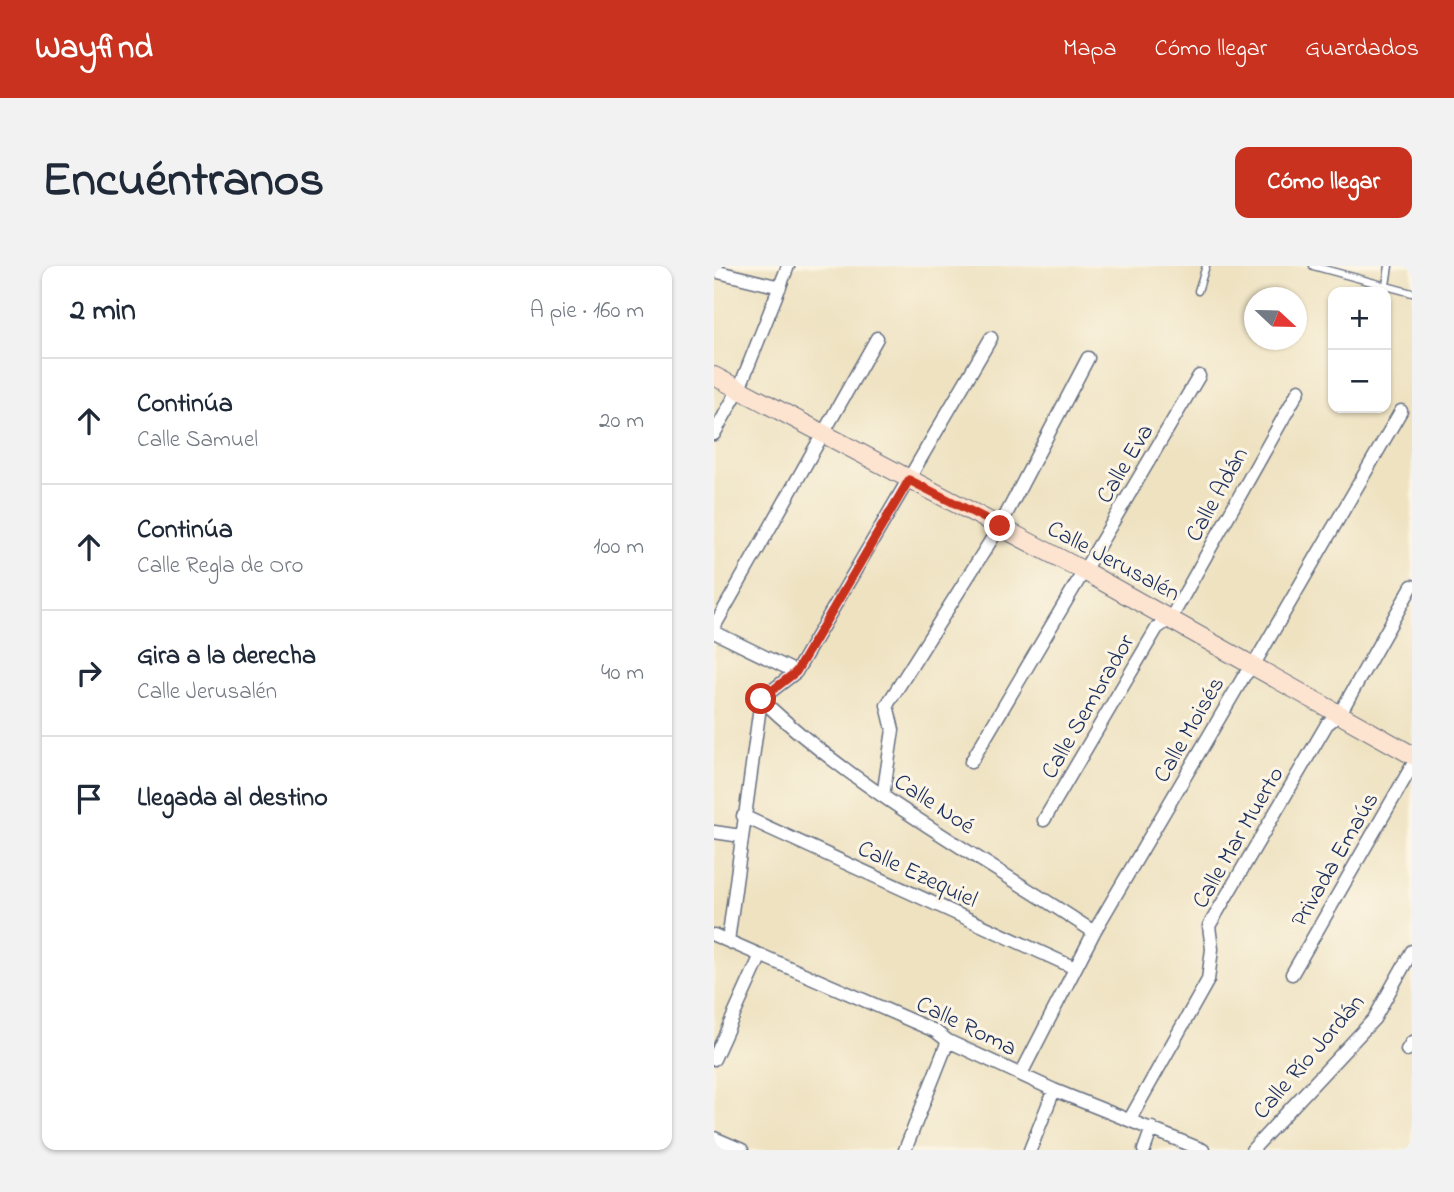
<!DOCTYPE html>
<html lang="es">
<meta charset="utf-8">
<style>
:root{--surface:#fff;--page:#f2f2f3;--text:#1f2937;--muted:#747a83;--line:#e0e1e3;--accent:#c8321e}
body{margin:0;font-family:"Indie Flower",sans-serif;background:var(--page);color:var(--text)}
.controls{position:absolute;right:21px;top:21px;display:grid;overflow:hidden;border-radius:14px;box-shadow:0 2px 5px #0004}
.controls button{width:63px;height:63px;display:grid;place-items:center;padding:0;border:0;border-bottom:2px solid var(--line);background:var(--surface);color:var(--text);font:35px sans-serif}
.compass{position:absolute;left:530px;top:21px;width:63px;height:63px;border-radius:50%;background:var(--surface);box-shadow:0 2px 5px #0004;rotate:112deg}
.stop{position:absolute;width:21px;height:21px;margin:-16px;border:5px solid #c8321e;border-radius:50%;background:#fff}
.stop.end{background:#c8321e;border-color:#fff;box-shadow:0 2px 7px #0008}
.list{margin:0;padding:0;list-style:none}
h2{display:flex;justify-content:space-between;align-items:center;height:91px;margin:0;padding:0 28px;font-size:30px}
h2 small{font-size:23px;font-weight:400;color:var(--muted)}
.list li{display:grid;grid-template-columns:46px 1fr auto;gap:21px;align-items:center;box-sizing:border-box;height:126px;padding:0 28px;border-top:2px solid var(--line)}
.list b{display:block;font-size:26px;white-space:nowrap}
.list p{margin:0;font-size:23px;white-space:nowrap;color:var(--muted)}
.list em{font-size:23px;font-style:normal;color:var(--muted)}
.icon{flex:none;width:38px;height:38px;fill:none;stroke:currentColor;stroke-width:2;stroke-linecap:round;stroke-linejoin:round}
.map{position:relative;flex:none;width:698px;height:884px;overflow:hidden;border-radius:14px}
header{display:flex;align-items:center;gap:42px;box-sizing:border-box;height:98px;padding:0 35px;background:var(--accent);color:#fff}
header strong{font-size:33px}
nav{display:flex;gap:38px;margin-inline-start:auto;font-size:24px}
.intro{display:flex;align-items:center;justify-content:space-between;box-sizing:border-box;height:168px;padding:0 42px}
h1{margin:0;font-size:49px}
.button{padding:18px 32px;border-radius:14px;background:var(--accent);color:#fff;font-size:24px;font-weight:700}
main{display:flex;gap:42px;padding:0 42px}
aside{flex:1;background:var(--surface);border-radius:14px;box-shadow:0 2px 5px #0004}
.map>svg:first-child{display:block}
</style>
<header>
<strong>Wayfind</strong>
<nav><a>Mapa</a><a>Cómo llegar</a><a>Guardados</a></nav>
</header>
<div class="intro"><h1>Encuéntranos</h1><a class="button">Cómo llegar</a></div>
<main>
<aside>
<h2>2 min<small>A pie · 160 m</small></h2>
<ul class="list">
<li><svg class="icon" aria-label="ahead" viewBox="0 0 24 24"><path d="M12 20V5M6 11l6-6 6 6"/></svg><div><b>Continúa</b><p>Calle Samuel</p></div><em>20 m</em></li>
<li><svg class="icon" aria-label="ahead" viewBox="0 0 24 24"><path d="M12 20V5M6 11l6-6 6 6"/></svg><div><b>Continúa</b><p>Calle Regla de Oro</p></div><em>100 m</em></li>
<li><svg class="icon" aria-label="right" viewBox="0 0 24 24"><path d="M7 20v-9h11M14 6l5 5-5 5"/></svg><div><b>Gira a la derecha</b><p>Calle Jerusalén</p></div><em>40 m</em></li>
<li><svg class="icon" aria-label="arrive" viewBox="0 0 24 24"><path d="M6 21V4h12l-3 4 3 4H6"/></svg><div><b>Llegada al destino</b></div></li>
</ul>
</aside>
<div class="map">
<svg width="698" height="884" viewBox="0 0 698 884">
<rect width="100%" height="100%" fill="#fcf5e5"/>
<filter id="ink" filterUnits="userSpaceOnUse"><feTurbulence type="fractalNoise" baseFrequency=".0143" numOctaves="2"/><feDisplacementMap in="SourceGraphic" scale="14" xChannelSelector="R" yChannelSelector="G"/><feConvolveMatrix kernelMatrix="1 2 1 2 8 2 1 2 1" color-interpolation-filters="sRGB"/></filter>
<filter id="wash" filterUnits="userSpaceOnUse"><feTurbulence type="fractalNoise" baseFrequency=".00686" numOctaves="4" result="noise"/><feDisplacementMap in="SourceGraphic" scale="28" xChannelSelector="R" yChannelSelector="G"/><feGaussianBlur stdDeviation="1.57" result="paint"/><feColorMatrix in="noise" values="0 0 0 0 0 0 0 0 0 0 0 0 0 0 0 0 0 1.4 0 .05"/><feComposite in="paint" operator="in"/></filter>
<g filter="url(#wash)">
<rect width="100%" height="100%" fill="#eee2c1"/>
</g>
<g filter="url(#ink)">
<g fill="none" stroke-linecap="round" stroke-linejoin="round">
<defs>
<path id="lane" d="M 599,0 L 698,27
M 672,19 L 675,0
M 484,25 L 492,0"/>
<path id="street" d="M 0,5 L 66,21
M 0,168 L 25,123 L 74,0
M 0,361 L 163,72
M 0,366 L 82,406
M 47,433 C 143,525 269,592 380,666
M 257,496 L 485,110
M 169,530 L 179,464 L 173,439 L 286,260 L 374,92
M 29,550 L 361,702
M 330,554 L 443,362 L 457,352 L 585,124
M 0,566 L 27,570
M 0,669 L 221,765 L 234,775 L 340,824 L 489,884
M 14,675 L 47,433 L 82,406 L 277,72
M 578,708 L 698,500
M 693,784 L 698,776
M 0,793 L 47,689
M 307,808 L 380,666 L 530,410 L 539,400 L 687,145
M 416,853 L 494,714 L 498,683 L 495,660 L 613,458 L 625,449 L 698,320
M 0,872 L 28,884
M 191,884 L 234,775
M 316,884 L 340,824
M 430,884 L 438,862
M 538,884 L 660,753 L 698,685"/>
<path id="secondary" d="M 0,110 L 370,305 L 698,489"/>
</defs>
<use href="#lane" stroke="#656e81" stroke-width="9"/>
<use href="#street" stroke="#656e81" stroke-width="15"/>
<use href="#secondary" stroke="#656e81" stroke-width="20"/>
<use href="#lane" stroke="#fff" stroke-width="6"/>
<use href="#street" stroke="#fff" stroke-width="12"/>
<use href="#secondary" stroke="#fde4d0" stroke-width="18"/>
</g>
</g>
<g fill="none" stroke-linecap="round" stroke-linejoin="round" filter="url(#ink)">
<path stroke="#c8321e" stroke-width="9" d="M 47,433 L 82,406 L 195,214 L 286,260"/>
</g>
<g text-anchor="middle" stroke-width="6" stroke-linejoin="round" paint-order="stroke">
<g font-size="24" fill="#1b2f5e" stroke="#fcf5e5">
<text transform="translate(410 197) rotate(-59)" y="8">Calle Eva</text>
<text transform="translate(502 228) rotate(-61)" y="8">Calle Adán</text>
<text transform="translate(400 294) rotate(28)" y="8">Calle Jerusalén</text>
<text transform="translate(373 440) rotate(-60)" y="8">Calle Sembrador</text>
<text transform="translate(474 463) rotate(-60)" y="8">Calle Moisés</text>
<text transform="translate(221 537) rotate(33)" y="8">Calle Noé</text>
<text transform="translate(523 571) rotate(-60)" y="8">Calle Mar Muerto</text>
<text transform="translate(620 593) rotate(-60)" y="8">Privada Emaús</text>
<text transform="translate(204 607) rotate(25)" y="8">Calle Ezequiel</text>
<text transform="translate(253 759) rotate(26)" y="8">Calle Roma</text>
<text transform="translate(594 790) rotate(-49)" y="8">Calle Río Jordán</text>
</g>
</g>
</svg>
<div class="controls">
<button>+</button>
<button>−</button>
</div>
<svg class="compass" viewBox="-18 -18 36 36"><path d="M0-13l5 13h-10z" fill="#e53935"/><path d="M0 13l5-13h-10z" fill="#747a83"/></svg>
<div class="stop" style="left:47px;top:433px"></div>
<div class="stop end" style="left:286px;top:260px"></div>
</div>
</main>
